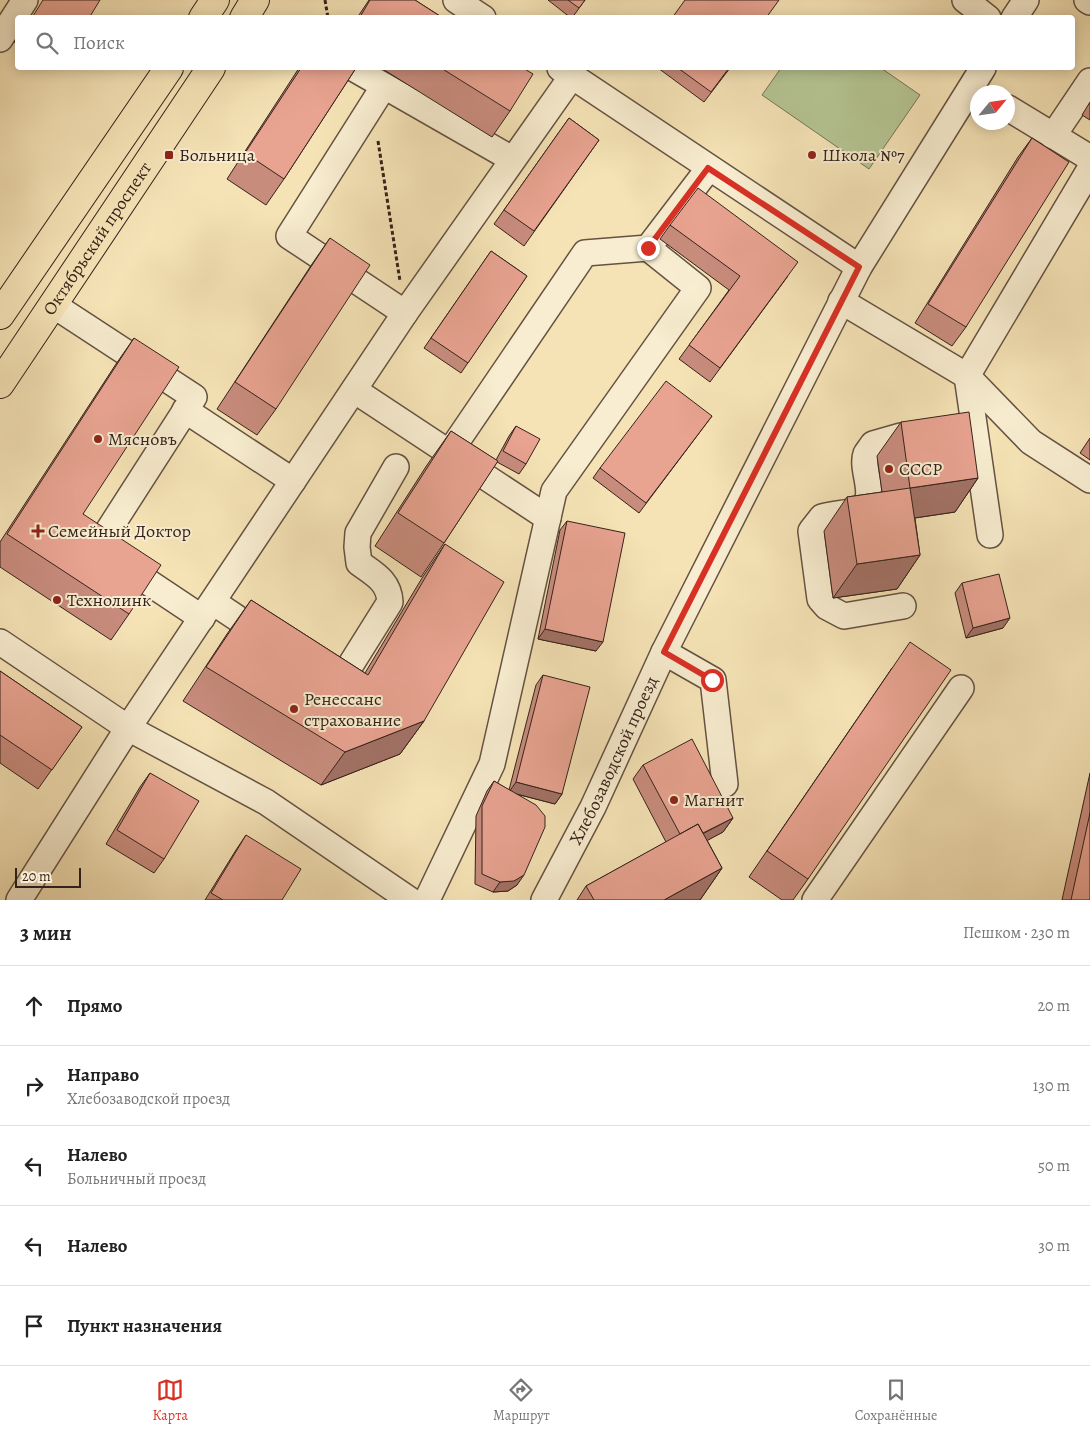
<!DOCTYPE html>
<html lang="ru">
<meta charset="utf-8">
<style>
:root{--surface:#fff;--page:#f6f6f6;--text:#222;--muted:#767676;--line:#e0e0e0;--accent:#d93025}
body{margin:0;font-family:Alegreya,serif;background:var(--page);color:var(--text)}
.compass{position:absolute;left:970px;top:85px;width:45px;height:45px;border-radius:50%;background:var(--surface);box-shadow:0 2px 12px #0003;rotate:61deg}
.scale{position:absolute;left:15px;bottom:12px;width:66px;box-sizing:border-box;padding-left:5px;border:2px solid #35221b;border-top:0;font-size:14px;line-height:18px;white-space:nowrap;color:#35221b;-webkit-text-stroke:4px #f8edd0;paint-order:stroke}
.stop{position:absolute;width:15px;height:15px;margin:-11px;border:4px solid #d93025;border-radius:50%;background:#fff}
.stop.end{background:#d93025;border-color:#fff;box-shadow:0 1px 5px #0008}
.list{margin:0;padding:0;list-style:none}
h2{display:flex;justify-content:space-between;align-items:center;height:65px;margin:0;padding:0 20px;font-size:21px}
h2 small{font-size:16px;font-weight:400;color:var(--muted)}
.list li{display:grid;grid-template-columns:32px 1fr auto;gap:15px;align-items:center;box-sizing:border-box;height:80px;padding:0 20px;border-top:1px solid var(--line)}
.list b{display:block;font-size:19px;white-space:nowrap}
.list p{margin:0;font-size:16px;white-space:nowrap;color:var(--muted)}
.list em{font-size:16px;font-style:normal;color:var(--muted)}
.icon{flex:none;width:28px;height:28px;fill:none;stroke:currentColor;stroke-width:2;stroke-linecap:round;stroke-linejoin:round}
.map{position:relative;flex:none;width:1090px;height:900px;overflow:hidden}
.search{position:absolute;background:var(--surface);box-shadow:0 2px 12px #0003;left:15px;right:15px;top:15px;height:55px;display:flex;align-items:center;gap:12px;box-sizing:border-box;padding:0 18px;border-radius:5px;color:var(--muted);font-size:19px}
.sheet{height:465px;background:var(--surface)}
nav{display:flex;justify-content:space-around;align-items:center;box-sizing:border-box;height:70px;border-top:1px solid var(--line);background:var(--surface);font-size:14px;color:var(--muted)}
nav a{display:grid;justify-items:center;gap:2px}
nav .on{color:var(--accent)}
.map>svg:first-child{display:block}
</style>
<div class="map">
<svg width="1090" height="900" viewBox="0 0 1090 900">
<rect width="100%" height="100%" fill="#f5e3b6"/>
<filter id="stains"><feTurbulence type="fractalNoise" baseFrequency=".004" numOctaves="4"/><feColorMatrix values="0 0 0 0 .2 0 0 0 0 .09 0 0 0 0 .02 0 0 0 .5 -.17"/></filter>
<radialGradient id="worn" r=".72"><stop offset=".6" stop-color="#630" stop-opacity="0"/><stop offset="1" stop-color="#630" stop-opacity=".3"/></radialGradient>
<path fill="#b5c593" stroke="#757457" d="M 781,68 L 881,68 L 920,95 L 869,169 L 762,95 Z"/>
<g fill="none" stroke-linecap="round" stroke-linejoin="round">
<defs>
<g id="minor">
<path d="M 456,0 L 483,18"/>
<path d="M 965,0 L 988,18"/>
<path d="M 1087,0 L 1090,2"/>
<path d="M 1014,18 L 1026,0"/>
<path d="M 0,39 L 25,0"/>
<path d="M 353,68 L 512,159"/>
<path d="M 560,68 L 859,267"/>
<path d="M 384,86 L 289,236 L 405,313"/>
<path d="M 1008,108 L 1090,158"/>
<path d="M 1053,136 L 1090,81"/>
<path d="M 841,301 L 967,376 L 1031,442 L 1090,480"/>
<path d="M 51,307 L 64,312 L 194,397 L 97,548 L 202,618"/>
<path d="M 354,390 L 548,518"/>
<path d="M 185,410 L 293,481"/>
<path d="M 449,453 L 585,253 L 648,248 L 709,168"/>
<path d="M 990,535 L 967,376 L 1090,169"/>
<path d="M 213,602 L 267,638"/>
<path d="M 903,606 L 844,616 L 827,607 L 820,599 L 811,531 L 822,517 C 833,513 850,514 860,509 C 879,498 860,470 866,454 C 868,451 871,447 873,444 L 901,436 L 922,434"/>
<path d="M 0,642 L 128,728 L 266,802 L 410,900"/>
<path d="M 664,652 L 713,680 L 725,784"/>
<path d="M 324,674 L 343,677 L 390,602 C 389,581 374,574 359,563 L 357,547 L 358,533 L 396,467"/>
<path d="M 19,900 L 128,728 L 405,313 L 572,76"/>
<path d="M 427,900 L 492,764 L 554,491 L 698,288 L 648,248"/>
<path id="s1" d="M 544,900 L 593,807 L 664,652 L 859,267 L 983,68"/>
<path d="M 815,900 L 961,688"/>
</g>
<g id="major">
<path d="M 203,18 L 215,0"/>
<path d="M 244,18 L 255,0"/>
<path d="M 0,315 L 169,68"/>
<path id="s2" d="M 0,384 L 211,68"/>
</g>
</defs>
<use href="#minor" stroke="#655242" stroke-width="28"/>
<use href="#major" stroke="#35221b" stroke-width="30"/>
<path stroke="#35221b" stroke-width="3" stroke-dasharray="4 2.5" stroke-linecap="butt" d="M 325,0 L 328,18
M 378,141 L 400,281"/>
<use href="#minor" stroke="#f8edd0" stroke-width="25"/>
<use href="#major" stroke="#f5e3b6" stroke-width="28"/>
</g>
<path fill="#c88c7d" stroke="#35221b" d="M 369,0 L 415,0 L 443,18 L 357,18 Z
M 548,0 L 585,0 L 572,18 L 571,18 Z
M 18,37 L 18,44 L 14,42 Z
M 299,68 L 356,68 L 284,179 L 266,205 L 227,179 Z
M 381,68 L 523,68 L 510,111 L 492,137 Z
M 658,68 L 730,68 L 704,102 Z
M 1090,102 L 1090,120 L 1082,115 Z
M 569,118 L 599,140 L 524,246 L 494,224 Z
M 1032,138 L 966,327 L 952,346 L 915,323 L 1018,157 Z
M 670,225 L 788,276 L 710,382 L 679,359 L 729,290 L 660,239 Z
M 330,238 L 276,409 L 257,435 L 217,409 L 312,264 Z
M 491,251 L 527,276 L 461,373 L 424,348 Z
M 134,338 L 83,514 L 129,614 L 111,640 L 0,567 L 0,542 L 116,364 Z
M 712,416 L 639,513 L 593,478 L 600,468 Z
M 901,422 L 978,478 L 955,512 L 915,518 L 920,555 L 897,589 L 833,598 L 824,531 L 847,497 L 882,492 L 877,456 Z
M 516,426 L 526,464 L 519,474 L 497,462 L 444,543 L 421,577 L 375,546 L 427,465 L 451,431 L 496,460 L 509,436 Z
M 1090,438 L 1090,460 L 1080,453 Z
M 567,521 L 596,651 L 538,639 L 560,530 Z
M 445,544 L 424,721 L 400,754 L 321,785 L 183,701 L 227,634 L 251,600 L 365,673 L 422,578 Z
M 962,583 L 1003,628 L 966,638 L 955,593 Z
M 892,668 L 808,879 L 793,900 L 782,900 L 749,877 Z
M 0,671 L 82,727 L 38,789 L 0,763 Z
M 543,675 L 562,794 L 555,804 L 516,794 L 517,885 L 508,891 L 493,892 L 475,884 L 476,816 L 487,791 L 494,781 L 509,790 L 536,685 Z
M 643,765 L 733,818 L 723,832 L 707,840 L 722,868 L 700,900 L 577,900 L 586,886 L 666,842 L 633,779 Z
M 150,773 L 164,859 L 154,873 L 106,844 L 140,787 Z
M 1090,773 L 1090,900 L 1062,900 Z
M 246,835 L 282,900 L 205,900 L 236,850 Z"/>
<path fill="#a27266" stroke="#35221b" d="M 978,478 L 955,512 L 887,522 L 910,488 Z
M 920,555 L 897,589 L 833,598 L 857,564 Z
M 1010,618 L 1003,628 L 966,638 L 973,628 Z
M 545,629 L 603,642 L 596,651 L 538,639 Z
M 424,721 L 400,754 L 321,785 L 345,752 Z
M 516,782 L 562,794 L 555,804 L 509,792 Z
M 733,818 L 723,832 L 675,858 L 685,843 Z
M 722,868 L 700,900 L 664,900 Z
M 524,875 L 517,885 L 508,891 L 493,892 L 500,882 Z"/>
<path fill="#e8a391" stroke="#35221b" d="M 43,0 L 100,0 L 89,18 L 35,18 L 33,16 Z
M 370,0 L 415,0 L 443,18 L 361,18 L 360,17 Z
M 568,0 L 585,0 L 579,8 Z
M 685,0 L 779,0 L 766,18 L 672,18 Z
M 301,68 L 356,68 L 284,179 L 245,153 Z
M 441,68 L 523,68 L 533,74 L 510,111 Z
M 678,68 L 729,68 L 711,92 Z
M 569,118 L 599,140 L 534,231 L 504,210 Z
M 1032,138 L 1069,162 L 966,327 L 928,304 Z
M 698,188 L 798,262 L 720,368 L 689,345 L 740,276 L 670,225 Z
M 330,238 L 370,265 L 276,409 L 235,382 Z
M 491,251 L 527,276 L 468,363 L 431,338 Z
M 134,338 L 179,367 L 83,514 L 161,565 L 129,614 L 7,534 Z
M 666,381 L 712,416 L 646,503 L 600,468 Z
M 969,412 L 978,478 L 910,488 L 920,555 L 857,564 L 847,497 L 910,488 L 901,422 Z
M 516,426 L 540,439 L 526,464 L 503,451 Z
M 451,431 L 498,461 L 444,543 L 398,513 Z
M 567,521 L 625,533 L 603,642 L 545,629 Z
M 445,544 L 504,582 L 424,721 L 345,752 L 206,667 L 251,600 L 368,675 Z
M 999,574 L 1010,618 L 973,628 L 962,583 Z
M 910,642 L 951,670 L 808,879 L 767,851 Z
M 0,671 L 82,727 L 52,770 L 0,735 Z
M 543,675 L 590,687 L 562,794 L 516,782 Z
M 692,739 L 733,818 L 703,833 L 698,824 L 680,834 L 643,765 Z
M 150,773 L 199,801 L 164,859 L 117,830 Z
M 494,781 L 536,805 L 545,816 L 545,827 L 524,875 L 514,881 L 500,882 L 482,874 L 482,806 Z
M 1090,813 L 1090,900 L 1071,900 Z
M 698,824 L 722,868 L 664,900 L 594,900 L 586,886 Z
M 246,835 L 301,869 L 282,900 L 223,900 L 211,893 Z"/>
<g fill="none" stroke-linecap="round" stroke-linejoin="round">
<path stroke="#d93025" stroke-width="6" d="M 648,248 L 708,168 L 859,267 L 664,652 L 712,680"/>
</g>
<g fill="#8f2418" stroke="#f8edd0" stroke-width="2">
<rect x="164" y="150" width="10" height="10" rx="2.5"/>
<circle cx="812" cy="155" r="5"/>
<circle cx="98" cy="439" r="5"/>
<circle cx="889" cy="469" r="5"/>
<path d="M35.5 523.5h5v5h5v5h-5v5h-5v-5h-5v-5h5z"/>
<circle cx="57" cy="600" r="5"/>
<circle cx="294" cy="709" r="5"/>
<circle cx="674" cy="800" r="5"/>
</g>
<g text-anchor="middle" stroke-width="4" stroke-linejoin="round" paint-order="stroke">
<g font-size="18" fill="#35221b" stroke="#f8edd0" text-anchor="start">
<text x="179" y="161">Больница</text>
<text x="822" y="161">Школа №7</text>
<text x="108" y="445">Мясновъ</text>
<text x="899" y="475">СССР</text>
<text x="48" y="537">Семейный Доктор</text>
<text x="67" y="606">Технолинк</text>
<text x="304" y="705">Ренессанс<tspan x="304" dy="21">страхование</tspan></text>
<text x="684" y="806">Магнит</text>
</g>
<g font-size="18" fill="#35221b" stroke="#f8edd0">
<text dy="6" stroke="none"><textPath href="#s2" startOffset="175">Октябрьский проспект</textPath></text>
<text dy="6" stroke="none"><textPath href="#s1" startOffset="156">Хлебозаводской проезд</textPath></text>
</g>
</g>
<rect width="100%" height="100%" filter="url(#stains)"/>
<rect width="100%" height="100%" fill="url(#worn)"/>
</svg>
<svg class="compass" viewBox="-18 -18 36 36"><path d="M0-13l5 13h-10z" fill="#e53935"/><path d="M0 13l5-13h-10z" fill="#767676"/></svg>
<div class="scale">20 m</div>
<div class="stop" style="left:712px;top:680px"></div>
<div class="stop end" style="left:648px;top:248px"></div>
<div class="search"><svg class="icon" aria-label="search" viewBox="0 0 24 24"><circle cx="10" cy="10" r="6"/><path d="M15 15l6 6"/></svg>Поиск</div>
</div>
<section class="sheet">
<h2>3 мин<small>Пешком · 230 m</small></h2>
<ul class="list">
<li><svg class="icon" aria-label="ahead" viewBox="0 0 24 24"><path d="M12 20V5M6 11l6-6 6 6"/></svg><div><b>Прямо</b></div><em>20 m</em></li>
<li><svg class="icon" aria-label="right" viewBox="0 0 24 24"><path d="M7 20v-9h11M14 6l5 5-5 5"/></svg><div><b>Направо</b><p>Хлебозаводской проезд</p></div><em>130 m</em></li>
<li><svg class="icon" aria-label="left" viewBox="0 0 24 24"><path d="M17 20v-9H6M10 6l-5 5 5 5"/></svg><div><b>Налево</b><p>Больничный проезд</p></div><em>50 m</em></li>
<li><svg class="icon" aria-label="left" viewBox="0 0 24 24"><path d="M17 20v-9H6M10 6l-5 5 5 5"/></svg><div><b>Налево</b></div><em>30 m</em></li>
<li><svg class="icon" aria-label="arrive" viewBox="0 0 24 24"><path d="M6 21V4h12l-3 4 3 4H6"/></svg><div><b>Пункт назначения</b></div></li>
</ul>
</section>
<nav>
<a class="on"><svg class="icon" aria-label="map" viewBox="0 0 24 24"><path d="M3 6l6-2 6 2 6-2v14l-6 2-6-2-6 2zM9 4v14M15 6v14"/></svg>Карта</a>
<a><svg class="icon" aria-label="directions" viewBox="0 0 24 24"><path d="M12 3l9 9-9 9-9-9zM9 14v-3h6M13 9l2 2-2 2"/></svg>Маршрут</a>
<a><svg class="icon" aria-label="saved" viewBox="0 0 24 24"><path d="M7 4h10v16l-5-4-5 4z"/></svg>Сохранённые</a>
</nav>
